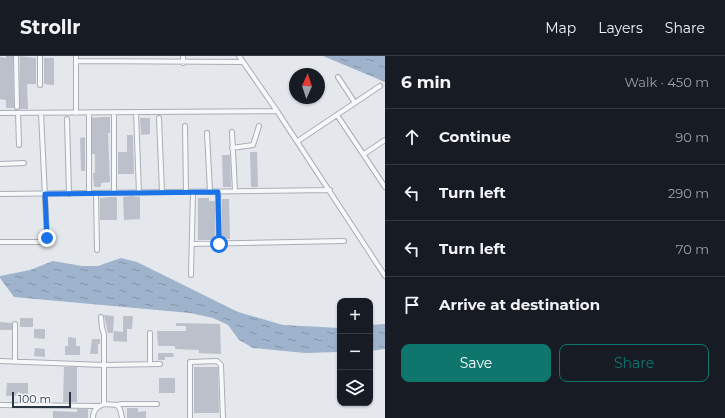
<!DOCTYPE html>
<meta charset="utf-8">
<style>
:root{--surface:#171b24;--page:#20242c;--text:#f1f3f6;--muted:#9ea1a6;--line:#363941;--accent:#0f766e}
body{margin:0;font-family:Montserrat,sans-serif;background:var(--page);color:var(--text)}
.controls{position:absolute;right:12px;bottom:12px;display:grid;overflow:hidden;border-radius:8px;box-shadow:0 1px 3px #0004}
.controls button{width:36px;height:36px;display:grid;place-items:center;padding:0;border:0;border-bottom:1px solid var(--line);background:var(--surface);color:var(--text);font:20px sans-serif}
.compass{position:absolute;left:289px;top:12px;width:36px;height:36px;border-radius:50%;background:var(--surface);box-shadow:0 1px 3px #0004;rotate:3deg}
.scale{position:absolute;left:12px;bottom:10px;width:59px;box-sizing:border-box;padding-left:4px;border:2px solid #2b3445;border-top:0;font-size:11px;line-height:14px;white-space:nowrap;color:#2b3445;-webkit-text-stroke:3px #f4f6f9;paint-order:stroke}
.stop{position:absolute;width:12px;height:12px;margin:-9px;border:3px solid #1a73e8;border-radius:50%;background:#fff}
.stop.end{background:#1a73e8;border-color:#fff;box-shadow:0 1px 4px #0008}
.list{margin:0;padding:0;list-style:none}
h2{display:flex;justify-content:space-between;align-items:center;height:52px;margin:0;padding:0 16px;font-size:17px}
h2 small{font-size:13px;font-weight:400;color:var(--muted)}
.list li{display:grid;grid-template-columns:26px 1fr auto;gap:12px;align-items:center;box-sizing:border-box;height:56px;padding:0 16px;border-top:1px solid var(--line)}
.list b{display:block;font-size:15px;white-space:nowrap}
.list em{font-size:13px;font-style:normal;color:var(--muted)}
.actions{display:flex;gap:8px;padding:12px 16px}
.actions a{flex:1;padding:9px 0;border:1px solid var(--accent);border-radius:8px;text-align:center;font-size:14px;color:var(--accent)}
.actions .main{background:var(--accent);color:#fff}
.icon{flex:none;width:22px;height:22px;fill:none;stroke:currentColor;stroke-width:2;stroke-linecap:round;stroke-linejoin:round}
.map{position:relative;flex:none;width:385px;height:362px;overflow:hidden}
header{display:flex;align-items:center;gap:24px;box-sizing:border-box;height:56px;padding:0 20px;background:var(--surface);border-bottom:1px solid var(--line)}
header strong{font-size:19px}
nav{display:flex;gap:22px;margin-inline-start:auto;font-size:14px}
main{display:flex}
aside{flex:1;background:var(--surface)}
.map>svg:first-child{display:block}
</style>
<header>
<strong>Strollr</strong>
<nav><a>Map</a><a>Layers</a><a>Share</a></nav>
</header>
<main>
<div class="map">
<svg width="385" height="362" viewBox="0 0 385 362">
<defs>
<pattern id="water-ripples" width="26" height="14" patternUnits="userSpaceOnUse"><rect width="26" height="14" fill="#9fb4cc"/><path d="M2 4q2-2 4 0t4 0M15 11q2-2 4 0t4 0" fill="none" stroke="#8293a7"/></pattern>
</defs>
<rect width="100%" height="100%" fill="#e4e7ec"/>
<path fill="url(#water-ripples)" d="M 323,0 L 385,0 L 385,26 Z
M 121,202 L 137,206 L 238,256 L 283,269 L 340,272 L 340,296 L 305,297 L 253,292 L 239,284 L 228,269 L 213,262 L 190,257 L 14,241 L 0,222 L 0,220 L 30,214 L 53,205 L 82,210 L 98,210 Z
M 385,268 L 385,293 L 370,295 L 370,269 Z"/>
<path fill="#bbc0ca" d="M 6,0 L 13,0 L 14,52 L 6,52 L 6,44 L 0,43 L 0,1 L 6,2 Z
M 20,0 L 36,2 L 36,28 L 27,28 L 28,53 L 19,53 Z
M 44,2 L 54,2 L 54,29 L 44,28 Z
M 101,61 L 110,61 L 110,77 L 108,77 L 110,126 L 101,127 L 101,131 L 94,131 L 93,117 L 95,117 L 95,98 L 92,98 L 92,62 Z
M 140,62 L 150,62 L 150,78 L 141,79 Z
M 127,79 L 133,79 L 134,118 L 118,118 L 118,96 L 127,96 Z
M 85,81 L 85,115 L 81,115 L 80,82 Z
M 250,96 L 257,96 L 258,131 L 251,131 Z
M 222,99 L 230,99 L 231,131 L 223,131 Z
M 131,140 L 140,141 L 140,163 L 124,164 L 123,141 Z
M 109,141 L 117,141 L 117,164 L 100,164 L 100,142 Z
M 198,142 L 209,142 L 209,145 L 215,145 L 215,184 L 198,184 Z
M 222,143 L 229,143 L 230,183 L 222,183 Z
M 104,259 L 114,260 L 113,277 L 108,277 Z
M 123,260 L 133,260 L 132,273 L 127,273 L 127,286 L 113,285 L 114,275 L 123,276 Z
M 20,262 L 33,262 L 33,271 L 20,271 Z
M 0,266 L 12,267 L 12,274 L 0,274 Z
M 176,267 L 220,268 L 221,298 L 199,297 L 199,294 L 175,293 L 175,290 L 158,290 L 157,275 L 186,275 L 186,270 L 176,270 Z
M 34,273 L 45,273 L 45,283 L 34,282 Z
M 68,281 L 76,282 L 76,290 L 80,290 L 80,299 L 65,299 L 65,290 L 68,290 Z
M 92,283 L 100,283 L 100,288 L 98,288 L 98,298 L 90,298 Z
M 35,292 L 45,293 L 45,301 L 34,300 Z
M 158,297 L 173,297 L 174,301 L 165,301 L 165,304 L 158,304 Z
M 64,311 L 77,311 L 77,346 L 63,346 Z
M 194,311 L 218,311 L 219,357 L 194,357 Z
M 159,322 L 175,322 L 175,337 L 159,337 Z
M 7,327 L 28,327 L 28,339 L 6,340 Z
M 127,352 L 138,352 L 138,356 L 146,355 L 146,362 L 127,362 Z
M 77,353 L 88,353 L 88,362 L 53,362 L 53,355 L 77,356 Z"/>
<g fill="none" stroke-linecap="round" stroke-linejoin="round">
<defs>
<path id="minor" d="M 16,0 L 17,51
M 40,0 L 40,29
M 183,0 L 183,7
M 239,0 L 277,55
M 76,5 L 243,6
M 338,21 L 355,47
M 114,56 L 114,137
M 136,56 L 139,137
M 0,57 L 277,55 L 385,220
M 18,57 L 19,89
M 76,57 L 76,0
M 337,59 L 385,131
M 159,62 L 162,136
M 67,63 L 69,138
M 185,70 L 186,136
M 232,76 L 235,135
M 207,77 L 210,136
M 298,85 L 380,30
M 232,92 L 253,89 L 259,70
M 364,98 L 385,84
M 0,108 L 24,107
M 218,136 L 219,187
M 89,137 L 89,57
M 96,137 L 97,194
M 0,138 L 330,134
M 0,186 L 42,186 L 47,182 L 41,57
M 192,188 L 344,185
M 191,219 L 193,136
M 150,277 L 150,308
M 0,305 L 104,309 L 160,308
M 15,306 L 15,268
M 104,348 L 117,349 L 120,353 L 122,362
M 0,349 L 98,350
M 117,349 L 122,348 L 157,348
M 93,362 C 93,354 97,351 104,348 L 104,278 L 102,272 L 101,261
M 190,362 L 190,306 L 217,305 L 221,309 L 223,362"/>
</defs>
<use href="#minor" stroke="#a9aeb7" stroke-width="6"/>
<use href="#minor" stroke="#f7f8fa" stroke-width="4"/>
</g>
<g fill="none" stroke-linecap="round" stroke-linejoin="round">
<path stroke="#1a73e8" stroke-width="5" d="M 47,182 L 45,138 L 218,136 L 219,188"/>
</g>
</svg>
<div class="controls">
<button>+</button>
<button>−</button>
<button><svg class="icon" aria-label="layers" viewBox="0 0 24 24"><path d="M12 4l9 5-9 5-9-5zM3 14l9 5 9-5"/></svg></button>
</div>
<svg class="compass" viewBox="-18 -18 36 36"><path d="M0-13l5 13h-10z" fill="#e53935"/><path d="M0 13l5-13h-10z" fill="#9ea1a6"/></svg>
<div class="scale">100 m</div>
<div class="stop" style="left:219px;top:188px"></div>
<div class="stop end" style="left:47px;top:182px"></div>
</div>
<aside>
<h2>6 min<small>Walk · 450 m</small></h2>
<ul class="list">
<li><svg class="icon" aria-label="ahead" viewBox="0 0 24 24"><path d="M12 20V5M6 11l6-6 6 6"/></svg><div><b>Continue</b></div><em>90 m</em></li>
<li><svg class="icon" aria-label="left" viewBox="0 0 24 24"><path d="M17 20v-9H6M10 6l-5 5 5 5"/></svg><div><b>Turn left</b></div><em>290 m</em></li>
<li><svg class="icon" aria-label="left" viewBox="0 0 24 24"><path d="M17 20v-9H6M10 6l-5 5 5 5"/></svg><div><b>Turn left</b></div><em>70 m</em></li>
<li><svg class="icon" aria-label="arrive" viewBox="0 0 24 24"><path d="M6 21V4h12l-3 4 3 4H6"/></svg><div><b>Arrive at destination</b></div></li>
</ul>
<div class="actions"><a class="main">Save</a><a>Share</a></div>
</aside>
</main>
